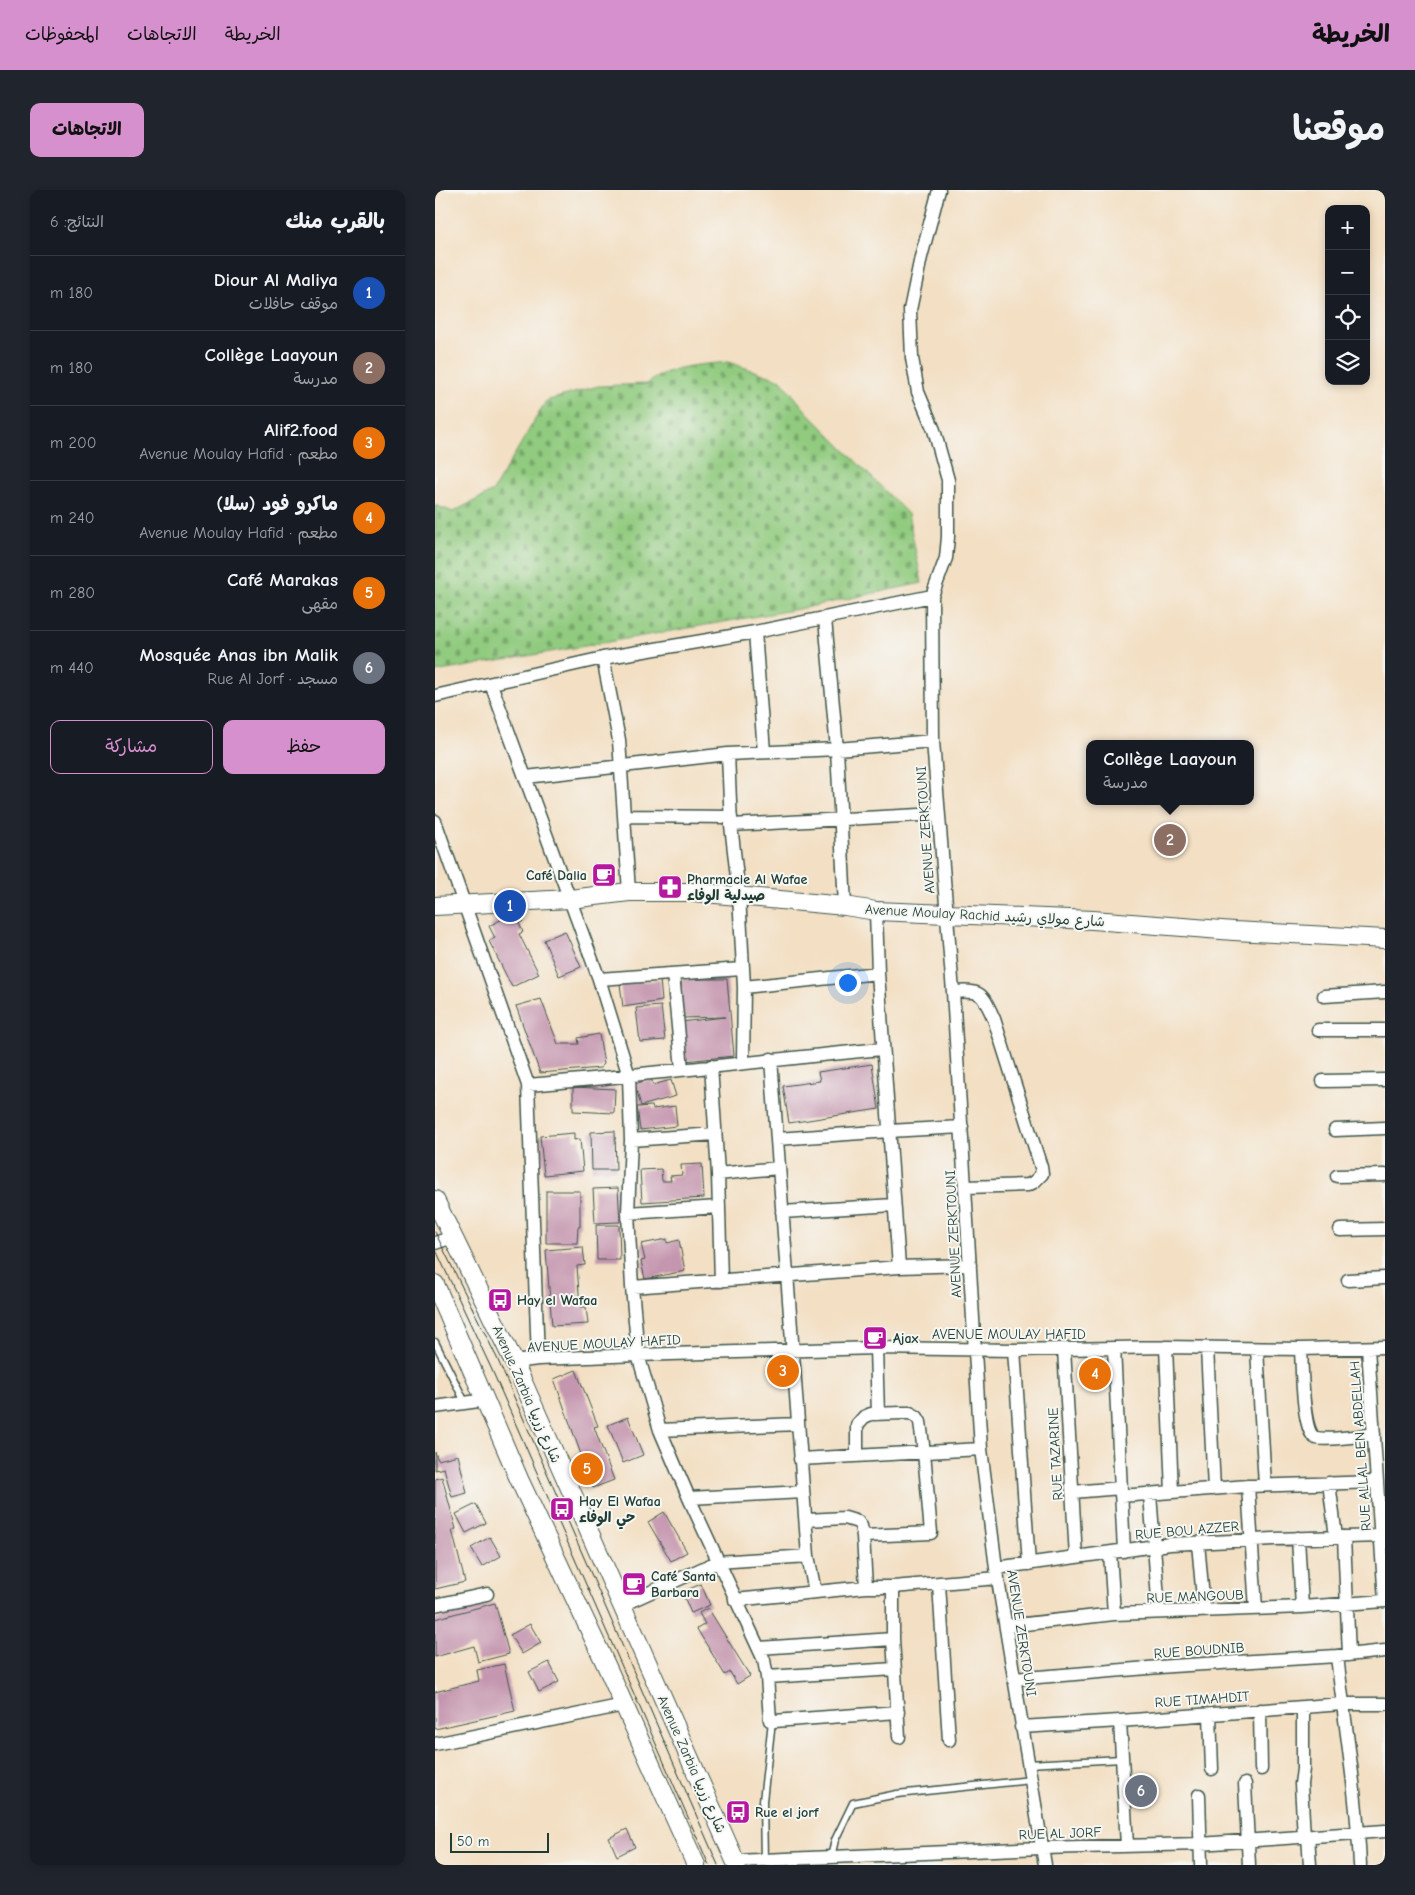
<!DOCTYPE html>
<html lang="ar">
<meta charset="utf-8">
<style>
:root{--surface:#171b24;--page:#20242c;--text:#f1f3f6;--muted:#9ea1a6;--line:#363941;--accent:#d690ce}
body{margin:0;font-family:"Comic Neue","Playpen Sans Arabic",sans-serif;background:var(--page);color:var(--text);direction:rtl}
.controls{position:absolute;right:15px;top:15px;display:grid;overflow:hidden;border-radius:10px;box-shadow:0 2px 8px #0003}
.controls button{width:45px;height:45px;display:grid;place-items:center;padding:0;border:0;border-bottom:1px solid var(--line);background:var(--surface);color:var(--text);font:25px sans-serif}
.scale{position:absolute;left:15px;bottom:12px;width:99px;box-sizing:border-box;padding-left:5px;border:2px solid #1f3d34;border-top:0;font-size:14px;line-height:18px;white-space:nowrap;color:#1f3d34;-webkit-text-stroke:4px #f6f6f2;paint-order:stroke}
.you{position:absolute;left:412px;top:792px;width:18px;height:18px;margin:-12px;border:4px solid #fff;border-radius:50%;background:#1a73e8;box-shadow:0 0 0 8px #1a73e833}
.badge{display:grid;place-items:center;width:32px;height:32px;border-radius:50%;background:var(--accent);color:#fff;font-size:16px;font-weight:700}
.pin{position:absolute;translate:-50% -50%;border:2px solid #fff;box-shadow:0 1px 5px #0006}
.popup{position:absolute;left:651px;top:550px;width:168px;height:65px;box-sizing:border-box;display:grid;place-content:center;border-radius:10px;background:var(--surface);filter:drop-shadow(0 1px 4px #0005);font-size:16px;white-space:nowrap;color:var(--muted)}
.popup b{font-size:19px;color:var(--text)}
.popup::after{content:'';position:absolute;left:50%;top:100%;margin-left:-10px;border:10px solid transparent;border-top-color:var(--surface)}
.list{margin:0;padding:0;list-style:none}
h2{display:flex;justify-content:space-between;align-items:center;height:65px;margin:0;padding:0 20px;font-size:21px}
h2 small{font-size:16px;font-weight:400;color:var(--muted)}
.list li{display:grid;grid-template-columns:32px 1fr auto;gap:15px;align-items:center;box-sizing:border-box;height:75px;padding:0 20px;border-top:1px solid var(--line)}
.list b{display:block;font-size:19px;white-space:nowrap}
.list p{margin:0;font-size:16px;white-space:nowrap;color:var(--muted)}
.list em{font-size:16px;font-style:normal;color:var(--muted)}
.actions{display:flex;gap:10px;padding:15px 20px}
.actions a{flex:1;padding:11px 0;border:1px solid var(--accent);border-radius:10px;text-align:center;font-size:18px;color:var(--accent)}
.actions .main{background:var(--accent);color:#111}
.icon{flex:none;width:28px;height:28px;fill:none;stroke:currentColor;stroke-width:2;stroke-linecap:round;stroke-linejoin:round}
.map{position:relative;flex:none;width:950px;height:1675px;overflow:hidden;direction:ltr;border-radius:10px}
header{display:flex;align-items:center;gap:30px;box-sizing:border-box;height:70px;padding:0 25px;background:var(--accent);color:#111}
header strong{font-size:24px}
nav{display:flex;gap:28px;margin-inline-start:auto;font-size:18px}
.intro{display:flex;align-items:center;justify-content:space-between;box-sizing:border-box;height:120px;padding:0 30px}
h1{margin:0;font-size:35px}
.button{padding:12px 22px;border-radius:10px;background:var(--accent);color:#111;font-size:18px;font-weight:700}
main{display:flex;gap:30px;padding:0 30px}
aside{flex:1;background:var(--surface);border-radius:10px;box-shadow:0 2px 8px #0003}
.map>svg:first-child{display:block}
</style>
<header>
<strong>الخريطة</strong>
<nav><a>الخريطة</a><a>الاتجاهات</a><a>المحفوظات</a></nav>
</header>
<div class="intro"><h1>موقعنا</h1><a class="button">الاتجاهات</a></div>
<main>
<div class="map">
<svg width="950" height="1675" viewBox="0 0 950 1675">
<defs>
<pattern id="cemetery-stones" width="16" height="16" patternUnits="userSpaceOnUse" patternTransform="scale(1.25)"><rect width="16" height="16" fill="#91cb7f"/><path d="M2 7V4a2 2 0 0 1 4 0v3zM10 15v-3a2 2 0 0 1 4 0v3z" fill="#76a669"/></pattern>
</defs>
<rect width="100%" height="100%" fill="#f6f6f2"/>
<filter id="ink" filterUnits="userSpaceOnUse"><feTurbulence type="fractalNoise" baseFrequency=".02" numOctaves="2"/><feDisplacementMap in="SourceGraphic" scale="10" xChannelSelector="R" yChannelSelector="G"/><feConvolveMatrix kernelMatrix="1 2 1 2 8 2 1 2 1" color-interpolation-filters="sRGB"/></filter>
<filter id="wash" filterUnits="userSpaceOnUse"><feTurbulence type="fractalNoise" baseFrequency=".0096" numOctaves="4" result="noise"/><feDisplacementMap in="SourceGraphic" scale="20" xChannelSelector="R" yChannelSelector="G"/><feGaussianBlur stdDeviation="1.12" result="paint"/><feColorMatrix in="noise" values="0 0 0 0 0 0 0 0 0 0 0 0 0 0 0 0 0 1.4 0 .05"/><feComposite in="paint" operator="in"/></filter>
<g filter="url(#wash)">
<rect width="100%" height="100%" fill="#f3dfc3"/>
<path fill="url(#cemetery-stones)" stroke="#58845a" d="M 293,172 L 346,190 L 371,221 L 473,324 L 487,393 L 369,418 L 0,482 L 0,315 L 18,322 L 58,301 L 111,211 L 163,196 L 212,194 C 233,175 266,175 293,172 Z"/>
<g id="blocks">
<path fill="#c596af" d="M 83,721 L 88,731 L 84,733 L 88,742 L 84,744 L 104,784 L 77,797 L 54,751 L 60,748 L 54,736 Z
M 130,741 L 146,777 L 124,786 L 109,750 Z
M 246,789 L 292,789 L 299,866 L 250,871 L 245,832 L 290,827 L 246,828 Z
M 225,790 L 227,811 L 188,817 L 185,794 Z
M 106,809 L 123,854 L 144,854 L 143,848 L 164,844 L 169,874 L 165,878 L 105,883 L 81,816 Z
M 226,816 L 230,850 L 205,852 L 201,818 Z
M 437,874 L 444,919 L 354,933 L 348,896 L 385,891 L 383,882 Z
M 216,889 L 218,895 L 236,890 L 241,906 L 206,916 L 200,894 Z
M 138,897 L 180,899 L 179,923 L 138,921 Z
M 217,916 L 218,919 L 240,916 L 242,936 L 205,940 L 202,917 Z
M 180,941 L 181,980 L 157,980 L 156,942 Z
M 139,943 L 139,950 L 145,949 L 148,981 L 109,985 L 105,946 Z
M 267,974 L 269,1008 L 207,1012 L 205,980 L 226,979 L 227,991 L 236,991 L 235,986 L 247,985 L 246,975 Z
M 183,998 L 185,1032 L 160,1033 L 158,999 Z
M 111,1001 L 145,1001 L 145,1037 L 143,1037 L 142,1053 L 111,1053 Z
M 161,1035 L 184,1035 L 185,1070 L 162,1070 Z
M 232,1049 L 232,1053 L 244,1050 L 250,1081 L 210,1089 L 206,1071 L 210,1070 L 206,1054 Z
M 148,1057 L 150,1075 L 142,1076 L 145,1117 L 151,1117 L 153,1134 L 117,1136 L 111,1060 Z
M 141,1180 L 163,1236 L 159,1237 L 179,1290 L 158,1298 L 119,1189 Z
M 193,1227 L 208,1265 L 188,1273 L 173,1235 Z
M 0,1262 L 3,1270 L 23,1265 L 32,1303 L 17,1307 L 9,1278 L 0,1280 Z
M 7,1287 L 21,1339 L 17,1340 L 30,1392 L 0,1399 L 0,1289 Z
M 41,1314 L 51,1333 L 31,1343 L 21,1324 Z
M 229,1322 L 252,1362 L 236,1371 L 213,1332 Z
M 55,1347 L 66,1366 L 47,1377 L 36,1358 Z
M 266,1394 L 275,1415 L 256,1423 L 247,1402 Z
M 60,1413 L 74,1464 L 43,1472 L 39,1456 L 0,1467 L 0,1429 Z
M 273,1418 L 315,1486 L 302,1494 L 295,1482 L 290,1485 L 262,1439 L 270,1434 L 264,1423 Z
M 95,1434 L 106,1453 L 87,1464 L 75,1445 Z
M 114,1472 L 124,1492 L 104,1502 L 94,1482 Z
M 69,1474 L 80,1521 L 0,1539 L 0,1502 L 44,1491 L 42,1480 Z
M 690,1588 L 708,1588 L 721,1594 L 721,1609 L 691,1610 Z
M 192,1639 L 200,1657 L 182,1666 L 174,1648 Z"/>
</g>
</g>
<g filter="url(#ink)">
<use href="#blocks" fill-opacity="0" stroke="#3f5549" stroke-width="1"/>
<g fill="none" stroke-linecap="round" stroke-linejoin="round">
<defs>
<path id="lane" d="M 0,1152 L 30,1212
M 593,1574 L 687,1569
M 396,1667 L 400,1650 L 418,1613 L 462,1604 L 596,1590
M 329,1670 L 328,1611 L 337,1531"/>
<path id="street" d="M 504,0 L 486,67 L 475,120 L 477,168 L 483,202 L 499,240 L 513,290 L 513,347 L 511,368 L 497,406 L 498,551 L 518,802 L 546,1259 L 561,1378 L 610,1675
M 390,429 L 402,559 L 410,716
M 320,442 L 329,562
M 168,468 L 184,550 L 194,702
M 56,494 L 164,789 L 194,886 L 196,950 L 193,1023 L 197,1097 L 203,1165 L 225,1240 L 254,1308 L 329,1470 L 332,1487 L 335,1530 L 339,1531 L 463,1522
M 0,506 L 168,468 L 320,442 L 497,406
M 293,564 L 296,635 L 304,705 L 309,797 L 308,872
M 91,587 L 293,564 L 402,559 L 498,551
M 190,626 L 296,627
M 0,631 L 93,895 L 103,1169
M 296,635 L 503,624
M 441,721 L 443,783 L 464,1077
M 238,784 L 247,879
M 164,789 L 307,779
M 309,797 L 443,783
M 518,802 C 547,800 547,803 559,829 L 606,977 L 607,984 L 599,992 L 593,995 L 531,997
M 889,806 L 950,802
M 883,840 L 950,840
M 336,869 L 373,1366 L 380,1402
M 276,876 L 283,984 L 286,1091
M 888,891 L 950,890
M 93,895 C 212,885 330,870 448,859
M 900,940 L 950,938
M 342,949 L 454,941 L 527,937
M 196,950 L 280,944
M 283,984 L 343,978
M 902,986 L 950,985
M 347,1022 L 459,1015
M 193,1023 L 284,1017
M 905,1040 L 950,1039
M 0,1053 L 18,1047
M 913,1090 L 950,1088
M 197,1097 L 464,1077 L 535,1075
M 731,1157 L 737,1302
M 441,1158 L 443,1224
M 679,1158 L 689,1361
M 772,1158 L 779,1299
M 629,1159 L 641,1367
M 822,1159 L 830,1295
M 866,1159 C 867,1174 867,1244 881,1248 C 896,1251 923,1246 939,1244
M 579,1160 L 594,1374
M 79,1172 L 103,1169 L 203,1165 L 441,1158 L 579,1160 L 731,1157 L 866,1159 L 950,1157
M 0,1217 L 51,1210
M 225,1240 L 363,1234
M 422,1266 L 422,1235 L 429,1227 L 436,1224 L 467,1223 L 475,1223 L 482,1227 L 485,1232 L 489,1262 L 496,1343 L 428,1346
M 365,1269 L 546,1259
M 894,1293 L 901,1347
M 813,1296 L 821,1419
M 637,1302 L 686,1298
M 715,1304 L 724,1422
M 686,1306 L 813,1296 L 942,1292
M 254,1308 L 368,1302
M 371,1330 L 410,1328 L 423,1332 L 426,1336 L 428,1346 L 431,1397
M 909,1347 L 914,1465
M 863,1348 L 867,1417
M 763,1353 L 769,1420
M 675,1363 L 679,1424
M 561,1378 L 735,1354 L 839,1349 L 946,1346
M 504,1394 L 514,1550
M 458,1397 L 458,1449 L 464,1547
M 300,1410 L 431,1397 L 458,1397 L 563,1388
M 0,1415 L 52,1404
M 187,1415 L 282,1372 L 373,1366
M 572,1436 L 679,1424 L 867,1417 L 950,1411 L 933,1158
M 324,1458 L 458,1449
M 902,1466 C 910,1536 922,1605 925,1675
M 332,1487 L 460,1479
M 579,1489 L 737,1476 L 902,1466 L 950,1461
M 868,1518 L 868,1579 L 866,1594 L 869,1647
M 825,1520 L 826,1579
M 775,1525 L 777,1579
M 685,1531 L 692,1656
M 586,1537 L 685,1531 L 907,1514 L 950,1514
M 0,1554 L 189,1515
M 810,1594 L 814,1675
M 764,1605 L 766,1675
M 873,1646 L 875,1675
M 301,1671 L 607,1658 L 765,1654 L 950,1641"/>
<path id="secondary" d="M 0,716 L 135,709 L 194,702 L 259,702 L 410,716 L 441,721 L 658,730 L 799,741 L 950,749
M 0,1010 L 79,1172 L 302,1675
M 0,1094 L 84,1289 L 172,1477 L 261,1675"/>
</defs>
<use href="#lane" stroke="#3f5549" stroke-width="9"/>
<use href="#street" stroke="#3f5549" stroke-width="15"/>
<use href="#secondary" stroke="#3f5549" stroke-width="20"/>
<use href="#lane" stroke="#fff" stroke-width="6"/>
<use href="#street" stroke="#fff" stroke-width="12"/>
<use href="#secondary" stroke="#fff" stroke-width="18"/>
<path stroke="#1f3d34" stroke-width="1" d="M 0,1042 L 62,1168 L 283,1675
M 0,1058 L 57,1180 L 274,1675"/>
</g>
</g>
<defs>
<symbol id="cafe-square" viewBox="-11 -11 22 22"><rect x="-9" y="-9" width="18" height="18" rx="4" fill="#b5179e" stroke="#f6f6f2"/><path d="M-5.5-4.5H6V0H3Q3 3.5 0 3.5H-2.5Q-5.5 3.5-5.5 0ZM3-3.2v2h1.7v-2ZM-6 4.5H4V6H-6Z" fill="#fff"/></symbol>
<symbol id="pharmacy-square" viewBox="-11 -11 22 22"><rect x="-9" y="-9" width="18" height="18" rx="4" fill="#b5179e" stroke="#f6f6f2"/><path d="M-2-6h4v4h4v4h-4v4h-4v-4h-4v-4h4Z" fill="#fff"/></symbol>
<symbol id="bus-square" viewBox="-11 -11 22 22"><rect x="-9" y="-9" width="18" height="18" rx="4" fill="#b5179e" stroke="#f6f6f2"/><path d="M-5-6H5V4H4V6H2V4H-2V6H-4V4H-5ZM-3.5-4V0h7V-4ZM-3.5 1.2v1.5H-2V1.2ZM2 1.2v1.5H3.5V1.2Z" fill="#fff"/></symbol>
</defs>
<g fill-rule="evenodd">
<use href="#cafe-square" x="155" y="671" width="28" height="28"/>
<use href="#pharmacy-square" x="221" y="683" width="28" height="28"/>
<use href="#bus-square" x="51" y="1096" width="28" height="28"/>
<use href="#cafe-square" x="426" y="1134" width="28" height="28"/>
<use href="#bus-square" x="113" y="1305" width="28" height="28"/>
<use href="#cafe-square" x="185" y="1380" width="28" height="28"/>
<use href="#bus-square" x="289" y="1608" width="28" height="28"/>
</g>
<g text-anchor="middle" stroke-width="4" stroke-linejoin="round" paint-order="stroke">
<g font-size="14" fill="#1f3d34" stroke="#f6f6f2">
<text transform="translate(490 640) rotate(-94)" y="5">AVENUE ZERKTOUNI</text>
<text transform="translate(550 725) rotate(3)" y="5">Avenue Moulay Rachid شارع مولاي رشيد</text>
<text transform="translate(518 1044) rotate(-93)" y="5">AVENUE ZERKTOUNI</text>
<text x="574" y="1149">AVENUE MOULAY HAFID</text>
<text transform="translate(169 1153) rotate(-3)" y="5">AVENUE MOULAY HAFID</text>
<text transform="translate(92 1204) rotate(66)" y="5">Avenue Zarbia شارع زربيا</text>
<text transform="translate(925 1256) rotate(-94)" y="5">RUE ALLAL BEN ABDELLAH</text>
<text transform="translate(620 1264) rotate(-93)" y="5">RUE TAZARINE</text>
<text transform="translate(752 1340) rotate(-5)" y="5">RUE BOU AZZER</text>
<text transform="translate(760 1406) rotate(-2)" y="5">RUE MANGOUB</text>
<text transform="translate(587 1443) rotate(81)" y="5">AVENUE ZERKTOUNI</text>
<text transform="translate(764 1460) rotate(-4)" y="5">RUE BOUDNIB</text>
<text transform="translate(767 1509) rotate(-4)" y="5">RUE TIMAHDIT</text>
<text transform="translate(257 1574) rotate(66)" y="5">Avenue Zarbia شارع زربيا</text>
<text transform="translate(625 1643) rotate(-2)" y="5">RUE AL JORF</text>
</g>
<g font-size="14" font-weight="bold" fill="#1f3d34" stroke="#f6f6f2" text-anchor="start">
<text x="152" y="690" text-anchor="end">Café Dalia</text>
<text x="252" y="694">Pharmacie Al Wafae<tspan x="252" dy="16">صيدلية الوفاء</tspan></text>
<text x="82" y="1115">Hay el Wafaa</text>
<text x="458" y="1153">Ajax</text>
<text x="144" y="1316">Hay El Wafaa<tspan x="144" dy="16">حي الوفاء</tspan></text>
<text x="216" y="1391">Café Santa<tspan x="216" dy="16">Barbara</tspan></text>
<text x="320" y="1627">Rue el jorf</text>
</g>
</g>
</svg>
<div class="controls">
<button>+</button>
<button>−</button>
<button><svg class="icon" aria-label="locate" viewBox="0 0 24 24"><circle cx="12" cy="12" r="6"/><path d="M12 2v4M12 18v4M2 12h4M18 12h4"/></svg></button>
<button><svg class="icon" aria-label="layers" viewBox="0 0 24 24"><path d="M12 4l9 5-9 5-9-5zM3 14l9 5 9-5"/></svg></button>
</div>
<div class="scale">50 m</div>
<div class="you"></div>
<div class="pin badge" style="left:75px;top:716px;background:#1a4fb4">1</div>
<div class="pin badge" style="left:735px;top:650px;background:#8d6e63">2</div>
<div class="popup"><b>Collège Laayoun</b>مدرسة</div>
<div class="pin badge" style="left:348px;top:1181px;background:#e8710a">3</div>
<div class="pin badge" style="left:660px;top:1184px;background:#e8710a">4</div>
<div class="pin badge" style="left:152px;top:1279px;background:#e8710a">5</div>
<div class="pin badge" style="left:706px;top:1601px;background:#6b7280">6</div>
</div>
<aside>
<h2>بالقرب منك<small>النتائج: 6</small></h2>
<ul class="list">
<li><span class="badge" style="background:#1a4fb4">1</span><div><b>Diour Al Maliya</b><p>موقف حافلات</p></div><em>180 m</em></li>
<li><span class="badge" style="background:#8d6e63">2</span><div><b>Collège Laayoun</b><p>مدرسة</p></div><em>180 m</em></li>
<li><span class="badge" style="background:#e8710a">3</span><div><b>Alif2.food</b><p>مطعم · Avenue Moulay Hafid</p></div><em>200 m</em></li>
<li><span class="badge" style="background:#e8710a">4</span><div><b>ماكرو فود (سلا)</b><p>مطعم · Avenue Moulay Hafid</p></div><em>240 m</em></li>
<li><span class="badge" style="background:#e8710a">5</span><div><b>Café Marakas</b><p>مقهى</p></div><em>280 m</em></li>
<li><span class="badge" style="background:#6b7280">6</span><div><b>Mosquée Anas ibn Malik</b><p>مسجد · Rue Al Jorf</p></div><em>440 m</em></li>
</ul>
<div class="actions"><a class="main">حفظ</a><a>مشاركة</a></div>
</aside>
</main>
